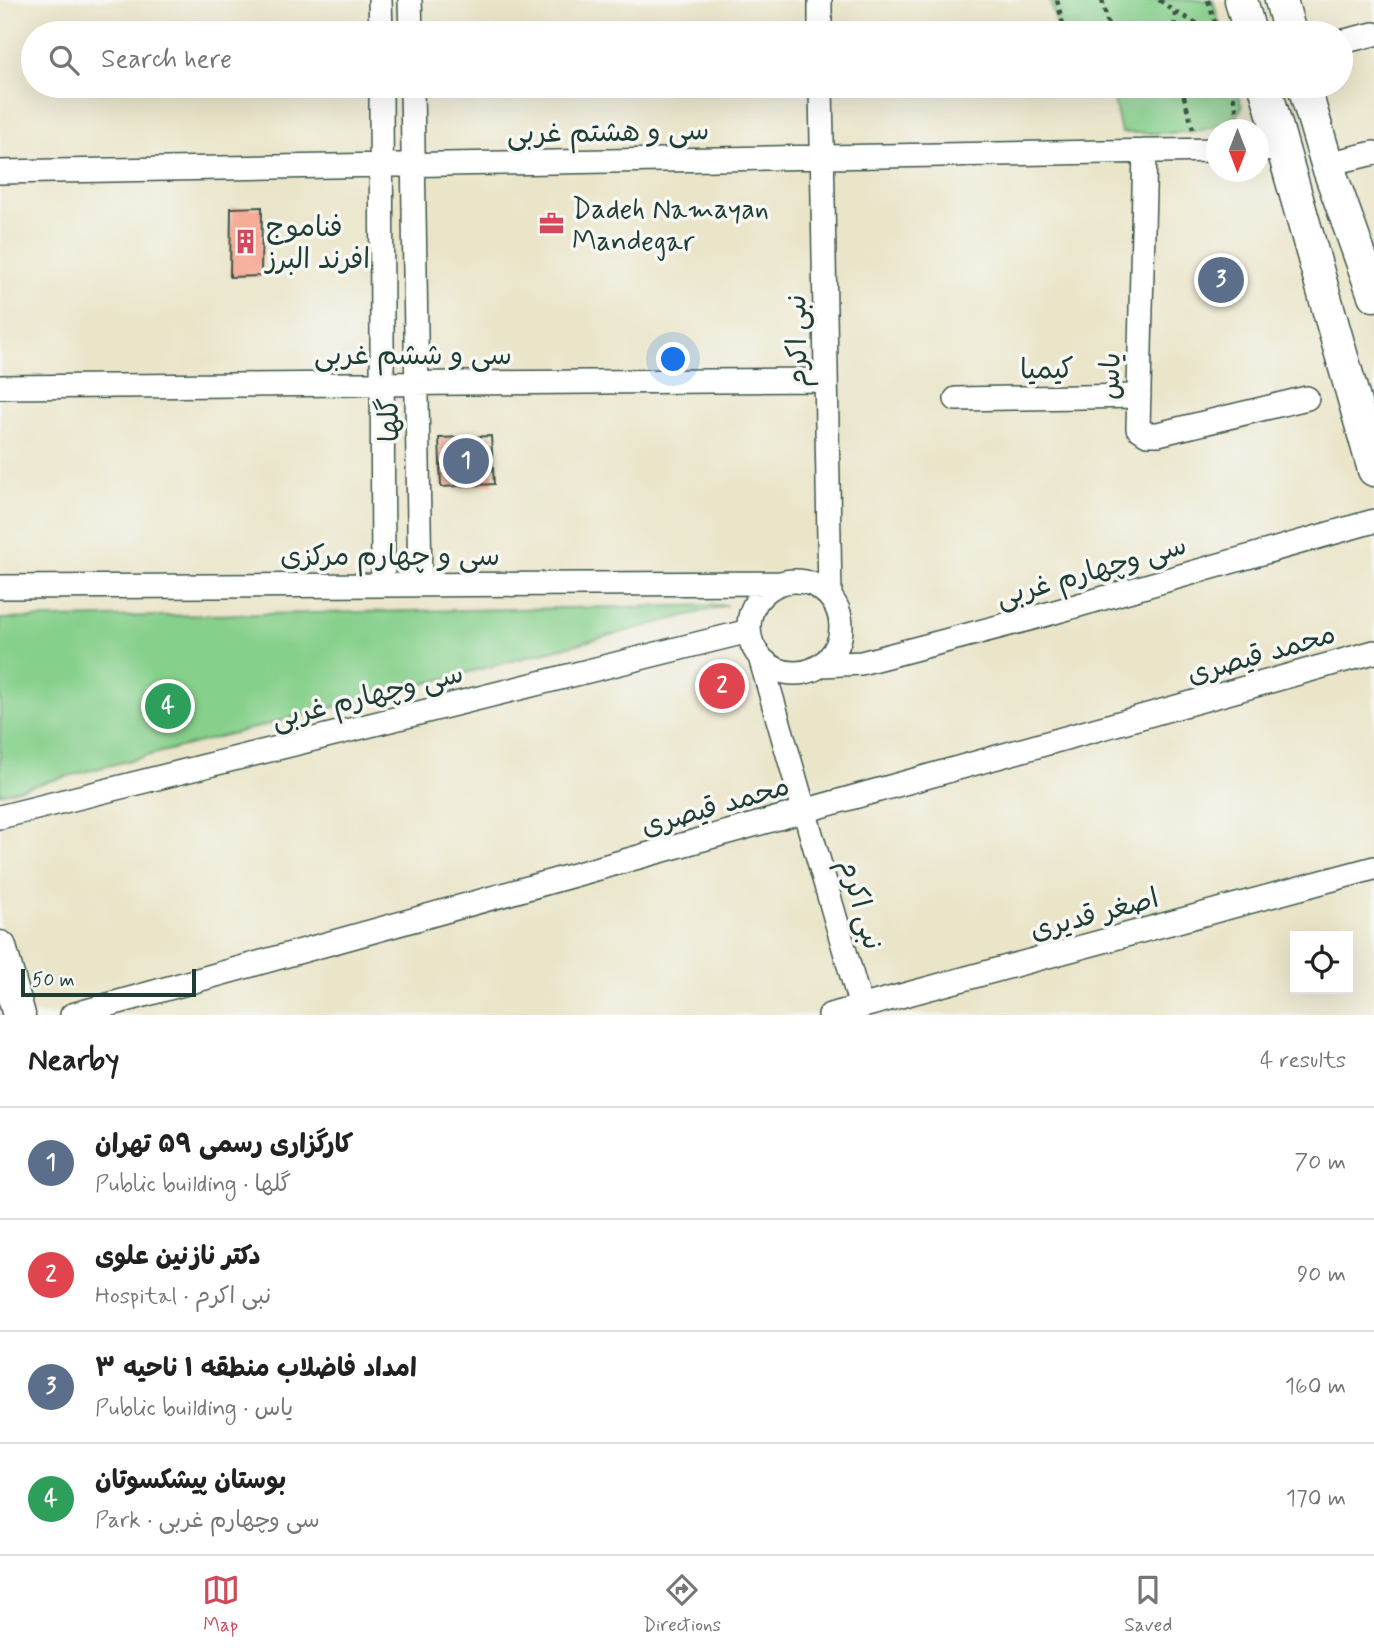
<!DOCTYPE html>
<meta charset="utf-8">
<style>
:root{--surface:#fff;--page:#f6f6f6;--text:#222;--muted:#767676;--line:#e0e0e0;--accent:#d1495b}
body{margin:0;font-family:Mynerve,"Playpen Sans Arabic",sans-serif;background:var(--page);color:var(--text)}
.controls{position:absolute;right:21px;bottom:21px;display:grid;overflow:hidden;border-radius:0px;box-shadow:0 7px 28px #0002}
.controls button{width:63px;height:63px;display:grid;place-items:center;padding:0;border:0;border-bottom:2px solid var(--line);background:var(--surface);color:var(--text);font:35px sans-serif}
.compass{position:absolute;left:1206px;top:119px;width:63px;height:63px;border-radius:50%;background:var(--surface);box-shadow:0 7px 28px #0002;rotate:180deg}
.scale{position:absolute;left:21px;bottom:18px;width:175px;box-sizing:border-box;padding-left:7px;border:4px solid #1f3d34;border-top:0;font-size:19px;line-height:24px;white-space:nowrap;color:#1f3d34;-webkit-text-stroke:5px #f6f6f2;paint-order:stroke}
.you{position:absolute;left:674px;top:360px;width:24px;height:24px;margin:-18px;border:5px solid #fff;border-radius:50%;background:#1a73e8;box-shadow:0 0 0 10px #1a73e833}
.badge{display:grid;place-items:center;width:46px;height:46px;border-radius:50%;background:var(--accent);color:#fff;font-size:23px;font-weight:700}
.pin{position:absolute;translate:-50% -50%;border:4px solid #fff;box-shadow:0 2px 7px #0006}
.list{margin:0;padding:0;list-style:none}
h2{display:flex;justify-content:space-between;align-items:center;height:91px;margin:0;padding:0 28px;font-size:30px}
h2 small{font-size:23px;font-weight:400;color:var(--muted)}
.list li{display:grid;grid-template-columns:46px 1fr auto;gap:21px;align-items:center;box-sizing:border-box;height:112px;padding:0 28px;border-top:2px solid var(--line)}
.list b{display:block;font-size:26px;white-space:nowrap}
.list p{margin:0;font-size:23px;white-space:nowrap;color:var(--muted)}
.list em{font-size:23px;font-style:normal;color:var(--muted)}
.icon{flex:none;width:38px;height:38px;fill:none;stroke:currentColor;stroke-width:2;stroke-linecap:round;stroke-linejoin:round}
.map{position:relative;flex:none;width:1374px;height:1015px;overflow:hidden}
.search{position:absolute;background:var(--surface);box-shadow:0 7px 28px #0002;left:21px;right:21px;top:21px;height:77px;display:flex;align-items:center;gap:18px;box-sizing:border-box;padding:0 24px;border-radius:38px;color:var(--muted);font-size:26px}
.sheet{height:539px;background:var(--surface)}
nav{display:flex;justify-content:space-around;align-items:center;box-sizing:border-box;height:98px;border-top:2px solid var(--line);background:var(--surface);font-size:19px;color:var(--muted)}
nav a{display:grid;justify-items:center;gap:4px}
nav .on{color:var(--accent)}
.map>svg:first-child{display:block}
</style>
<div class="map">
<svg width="1374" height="1015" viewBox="0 0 1374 1015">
<rect width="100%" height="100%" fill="#f6f6f2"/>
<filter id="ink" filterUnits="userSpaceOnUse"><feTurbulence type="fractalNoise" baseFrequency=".0143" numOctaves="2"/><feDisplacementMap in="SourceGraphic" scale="14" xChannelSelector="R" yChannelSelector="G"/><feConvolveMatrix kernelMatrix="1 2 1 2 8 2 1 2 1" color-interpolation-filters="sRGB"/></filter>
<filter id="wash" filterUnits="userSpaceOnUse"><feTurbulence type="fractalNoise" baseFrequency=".00686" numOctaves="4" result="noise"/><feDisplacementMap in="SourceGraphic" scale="28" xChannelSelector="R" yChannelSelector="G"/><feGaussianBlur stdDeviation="1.57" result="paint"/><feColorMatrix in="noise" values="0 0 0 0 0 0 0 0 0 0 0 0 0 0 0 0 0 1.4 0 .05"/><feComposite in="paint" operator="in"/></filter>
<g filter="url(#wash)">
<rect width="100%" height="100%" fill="#eae5c9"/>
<path fill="#87d08c" stroke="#538660" stroke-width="2" d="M 1050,0 L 1213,0 L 1222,33 L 1059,33 Z
M 1111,86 L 1236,86 L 1242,108 C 1219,140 1157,132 1121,133 Z
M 727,605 L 0,794 L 0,619 Z"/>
<g id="blocks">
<path fill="#f6a692" d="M 262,207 L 261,276 L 230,277 L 231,208 Z
M 491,436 L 494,484 L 441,487 L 439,438 Z"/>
</g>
</g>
<g filter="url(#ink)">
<use href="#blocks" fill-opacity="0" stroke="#3d564a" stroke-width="2"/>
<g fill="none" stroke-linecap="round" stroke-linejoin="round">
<defs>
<path id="street" d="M 380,0 L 381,33
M 410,0 L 411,33
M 820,0 L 820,33
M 1341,42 L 1374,34
M 381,86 L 383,585
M 412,86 L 420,585
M 821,86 L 830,596
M 1258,149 L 1283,148
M 1145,151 L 1138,428 L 1147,434 L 1158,434 L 1307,398
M 1327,164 L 1374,153
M 0,172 L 1216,150
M 0,387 L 826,380
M 956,399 L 1139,396
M749 627a46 46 0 1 1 92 0a46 46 0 1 1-92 0Z
M 0,587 L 781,583
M 760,657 L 861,1007
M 822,665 L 861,663 L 1044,615 L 1374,521
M 0,817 L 749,631
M 72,1015 L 1374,652
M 830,1015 L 1374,868"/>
<path id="secondary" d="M 1241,0 L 1250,33
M 1281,0 L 1290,33
M 1265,86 L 1374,470
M 1304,86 L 1327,164 L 1374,295
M 0,947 L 19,1015"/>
</defs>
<use href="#street" stroke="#3d564a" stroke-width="26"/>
<use href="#secondary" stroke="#3d564a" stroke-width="35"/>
<path stroke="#3d564a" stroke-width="4.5" stroke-dasharray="5 5" stroke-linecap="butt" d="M 1057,0 L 1065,33
M 1102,0 L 1110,33
M 1159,0 L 1175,12 L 1174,33
M 1208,0 L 1218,33
M 1175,12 L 1216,33
M 1181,86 L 1193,129
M 1231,86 L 1241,130"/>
<use href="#street" stroke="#fff" stroke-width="23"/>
<use href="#secondary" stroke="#fff" stroke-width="32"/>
</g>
</g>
<defs>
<symbol id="office-bare" viewBox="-9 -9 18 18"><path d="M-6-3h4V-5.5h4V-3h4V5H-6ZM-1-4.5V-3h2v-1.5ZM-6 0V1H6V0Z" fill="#d1495b" stroke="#f6f6f2" stroke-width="2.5" paint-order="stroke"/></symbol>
<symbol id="building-bare" viewBox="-9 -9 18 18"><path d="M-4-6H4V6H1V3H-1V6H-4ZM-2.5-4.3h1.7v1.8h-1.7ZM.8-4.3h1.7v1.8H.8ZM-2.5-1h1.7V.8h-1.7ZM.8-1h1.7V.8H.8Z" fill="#d1495b" stroke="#f6f6f2" stroke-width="2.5" paint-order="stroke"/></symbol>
</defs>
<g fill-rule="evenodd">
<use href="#office-bare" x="534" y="206" width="35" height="35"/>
<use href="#building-bare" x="228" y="224" width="35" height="35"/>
</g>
<g text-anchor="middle" stroke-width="7" stroke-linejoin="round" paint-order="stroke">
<g font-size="28" fill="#1f3d34" stroke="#f6f6f2">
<text transform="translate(608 131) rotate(-1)" y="10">سی و هشتم غربی</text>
<text transform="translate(796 341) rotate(-91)" y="10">نبی اکرم</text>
<text x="413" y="364">سی و ششم غربی</text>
<text transform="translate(1047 368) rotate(-1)" y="10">کیمیا</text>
<text transform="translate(1109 376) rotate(-88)" y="10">یاس</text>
<text transform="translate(388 420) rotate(-91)" y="10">گلها</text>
<text x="390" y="565">سی و چهارم مرکزی</text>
<text transform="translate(1091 570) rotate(-16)" y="10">سی وچهارم غربی</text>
<text transform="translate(1261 653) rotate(-16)" y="10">محمد قیصری</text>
<text transform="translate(367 695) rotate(-14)" y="10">سی وچهارم غربی</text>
<text transform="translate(715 805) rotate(-16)" y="10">محمد قیصری</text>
<text transform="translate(862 904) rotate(74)" y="10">نبی اکرم</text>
<text transform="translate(1094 913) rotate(-15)" y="10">اصغر قدیری</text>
</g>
<g font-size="28" fill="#1f3d34" stroke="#f6f6f2" text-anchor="start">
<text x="572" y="218">Dadeh Namayan<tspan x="572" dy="32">Mandegar</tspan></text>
<text x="266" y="236">فناموج<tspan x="266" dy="32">افرند البرز</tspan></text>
</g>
</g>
</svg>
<div class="controls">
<button><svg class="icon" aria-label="locate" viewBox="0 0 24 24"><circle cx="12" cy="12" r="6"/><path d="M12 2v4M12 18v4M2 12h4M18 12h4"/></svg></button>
</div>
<svg class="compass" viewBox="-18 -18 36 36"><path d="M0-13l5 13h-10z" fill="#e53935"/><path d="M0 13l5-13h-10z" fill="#767676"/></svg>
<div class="scale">50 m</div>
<div class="you"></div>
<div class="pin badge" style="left:466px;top:461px;background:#5c6f8a">1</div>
<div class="pin badge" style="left:722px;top:686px;background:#e0444e">2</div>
<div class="pin badge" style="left:1221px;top:280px;background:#5c6f8a">3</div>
<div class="pin badge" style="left:168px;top:706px;background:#2e9e5b">4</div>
<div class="search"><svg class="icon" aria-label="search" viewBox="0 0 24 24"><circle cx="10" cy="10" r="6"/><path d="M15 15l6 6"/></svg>Search here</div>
</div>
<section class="sheet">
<h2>Nearby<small>4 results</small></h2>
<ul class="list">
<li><span class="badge" style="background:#5c6f8a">1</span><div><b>کارگزاری رسمی ۵۹ تهران</b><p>Public building · گلها</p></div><em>70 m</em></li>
<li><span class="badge" style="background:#e0444e">2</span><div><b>دکتر نازنین علوی</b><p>Hospital · نبی اکرم</p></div><em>90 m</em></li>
<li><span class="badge" style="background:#5c6f8a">3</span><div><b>امداد فاضلاب منطقه ۱ ناحیه ۳</b><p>Public building · یاس</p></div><em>160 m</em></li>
<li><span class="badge" style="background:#2e9e5b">4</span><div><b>بوستان پیشکسوتان</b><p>Park · سی وچهارم غربی</p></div><em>170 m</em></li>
</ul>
</section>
<nav>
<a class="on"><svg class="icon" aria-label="map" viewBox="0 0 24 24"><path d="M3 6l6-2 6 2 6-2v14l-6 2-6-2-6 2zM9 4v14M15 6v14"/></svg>Map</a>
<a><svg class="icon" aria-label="directions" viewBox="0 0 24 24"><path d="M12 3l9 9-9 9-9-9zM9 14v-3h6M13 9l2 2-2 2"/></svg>Directions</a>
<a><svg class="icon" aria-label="saved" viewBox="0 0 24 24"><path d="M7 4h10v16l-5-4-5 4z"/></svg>Saved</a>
</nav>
